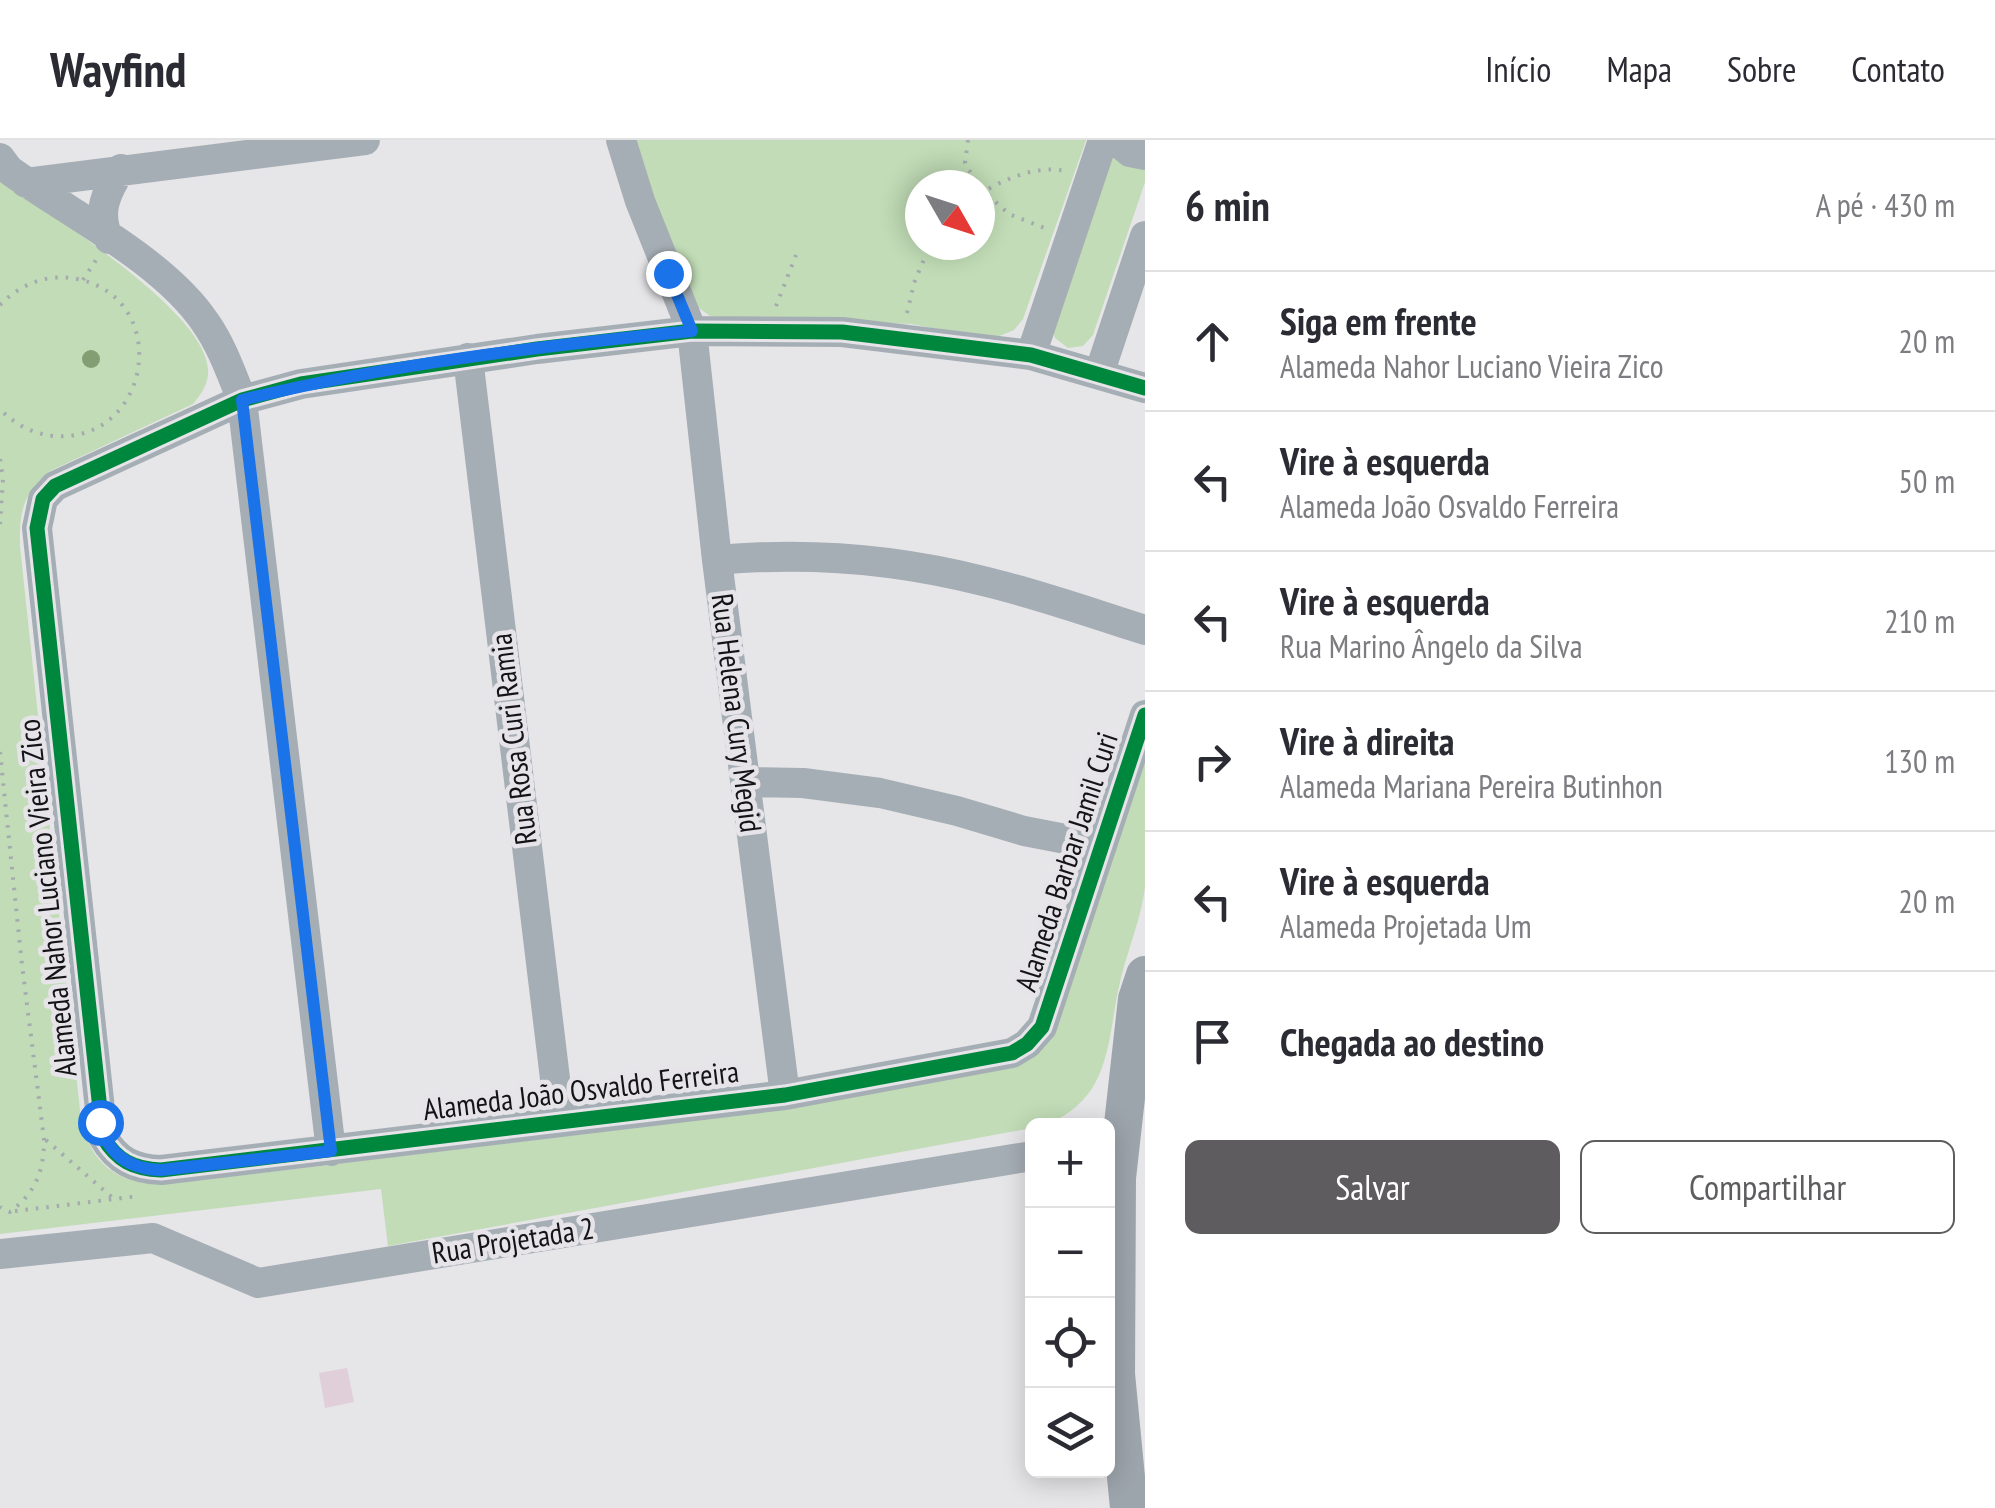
<!DOCTYPE html>
<html lang="pt">
<meta charset="utf-8">
<style>
:root{--surface:#fff;--page:#f7f7f7;--text:#2b2b33;--muted:#7c7c81;--line:#e1e1e2;--accent:#5e5c5f}
body{margin:0;font-family:"PT Sans Narrow",sans-serif;background:var(--page);color:var(--text)}
.controls{position:absolute;right:30px;bottom:30px;display:grid;overflow:hidden;border-radius:15px;box-shadow:0 5px 25px #0003}
.controls button{width:90px;height:90px;display:grid;place-items:center;padding:0;border:0;border-bottom:2px solid var(--line);background:var(--surface);color:var(--text);font:50px sans-serif}
.compass{position:absolute;left:905px;top:30px;width:90px;height:90px;border-radius:50%;background:var(--surface);box-shadow:0 5px 25px #0003;rotate:129deg}
.stop{position:absolute;width:30px;height:30px;margin:-22px;border:8px solid #1a73e8;border-radius:50%;background:#fff}
.stop.end{background:#1a73e8;border-color:#fff;box-shadow:0 2px 10px #0008}
.list{margin:0;padding:0;list-style:none}
h2{display:flex;justify-content:space-between;align-items:center;height:130px;margin:0;padding:0 40px;font-size:42px}
h2 small{font-size:32px;font-weight:400;color:var(--muted)}
.list li{display:grid;grid-template-columns:65px 1fr auto;gap:30px;align-items:center;box-sizing:border-box;height:140px;padding:0 40px;border-top:2px solid var(--line)}
.list b{display:block;font-size:38px;white-space:nowrap}
.list p{margin:0;font-size:32px;white-space:nowrap;color:var(--muted)}
.list em{font-size:32px;font-style:normal;color:var(--muted)}
.actions{display:flex;gap:20px;padding:30px 40px}
.actions a{flex:1;padding:22px 0;border:2px solid var(--accent);border-radius:15px;text-align:center;font-size:35px;color:var(--accent)}
.actions .main{background:var(--accent);color:#fff}
.icon{flex:none;width:55px;height:55px;fill:none;stroke:currentColor;stroke-width:2;stroke-linecap:round;stroke-linejoin:round}
.map{position:relative;flex:none;width:1145px;height:1368px;overflow:hidden}
header{display:flex;align-items:center;gap:60px;box-sizing:border-box;height:140px;padding:0 50px;background:var(--surface);border-bottom:2px solid var(--line)}
header strong{font-size:48px}
nav{display:flex;gap:55px;margin-inline-start:auto;font-size:35px}
main{display:flex}
aside{flex:1;background:var(--surface)}
.map>svg:first-child{display:block}
</style>
<header>
<strong>Wayfind</strong>
<nav><a>Início</a><a>Mapa</a><a>Sobre</a><a>Contato</a></nav>
</header>
<main>
<div class="map">
<svg width="1145" height="1368" viewBox="0 0 1145 1368">
<rect width="100%" height="100%" fill="#e6e5e8"/>
<path fill="#c1dcb6" fill-rule="evenodd" d="M 633,0 L 1086,0 L 1023,179 L 1014,190 L 992,199 L 911,184 L 722,177 L 710,176 L 692,163 ZM 920,45 L 980,45 L 980,105 L 920,105 Z
M 1109,10 L 1145,24 L 1145,42 L 1093,195 L 1083,206 L 1068,208 L 1055,198 L 1052,190 Z
M 0,40 C 49,75 204,169 208,229 C 209,243 202,253 193,264 L 50,331 C 23,353 19,372 20,406 L 81,980 C 91,1024 117,1043 160,1044 L 330,1025 L 1019,923 L 1145,615 C 1145,658 1145,703 1145,746 C 1142,776 1127,812 1120,842 C 1112,875 1111,916 1094,945 C 1082,966 1057,985 1032,986 L 1032,988 L 388,1106 L 381,1049 L 0,1094 Z"/>
<path fill="#e0ced9" d="M 347,1228 L 354,1262 L 325,1268 L 319,1233 Z"/>
<g fill="none" stroke-linecap="round" stroke-linejoin="round">
<path stroke="#a5aaaf" stroke-width="4" stroke-dasharray="2.5 8" stroke-linecap="butt" d="M 968,0 L 965,23 L 978,45
M 980,48 L 1009,74 L 1047,89
M 980,54 C 1004,39 1036,25 1065,31
M 83,140 L 96,120
M 0,165 C 20,144 48,133 77,139 C 173,158 152,303 54,296 C 33,294 14,284 0,269
M 776,166 L 796,115
M 907,173 L 914,143 L 930,105
M 0,319 L 3,339 L 0,384
M 0,612 L 22,825 L 44,999 C 44,1031 36,1052 10,1072 L 0,1067
M 46,1000 L 114,1059
M 15,1071 L 139,1056"/>
<path stroke="#a6aeb5" stroke-width="30" d="M 621,0 L 640,61 L 692,191 L 717,420 L 785,955
M 1116,0 L 1130,12 L 1145,15
M 0,18 L 9,30 C 70,74 164,121 205,182 C 222,206 231,233 242,260 L 331,1011
M 26,43 L 365,0
M 109,99 C 96,73 106,52 121,29
M 1031,215 L 1103,0
M 468,218 L 560,980
M 1099,234 L 1145,96
M 1145,248 L 1031,215 L 842,192 L 692,191 L 537,209 L 301,244 L 242,260 L 55,346 L 43,359 L 37,388 L 103,997 C 117,1021 134,1029 161,1030 L 785,955 L 1012,913 L 1027,904 L 1042,887 L 1145,575
M 717,420 C 805,412 897,419 983,441 C 1038,454 1091,473 1145,490
M 745,642 L 803,643 L 880,653 L 957,671 L 1024,691 L 1102,706
M 0,1114 L 153,1098 L 258,1143 L 1032,1016"/>
<path stroke="#9da5ac" stroke-width="38" d="M 1129,1368 L 1116,1234 L 1117,1038 L 1137,859 L 1145,835"/>
<defs>
<path id="cycleway" d="M 1145,248 L 1031,215 L 842,192 L 692,191 L 537,209 L 301,244 L 242,260 L 55,346 L 43,359 L 37,388 L 103,997 C 117,1021 134,1029 161,1030 L 785,955 L 1012,913 L 1027,904 L 1042,887 L 1145,575"/>
</defs>
<use href="#cycleway" stroke="#e6e4e9" stroke-width="21"/>
<use href="#cycleway" stroke="#00873e" stroke-width="15"/>
</g>
<circle fill="#829e72" cx="91" cy="219" r="9"/>
<g fill="none" stroke-linecap="round" stroke-linejoin="round">
<path stroke="#1a73e8" stroke-width="12" d="M 100,982 C 107,1014 129,1029 161,1030 L 331,1011 L 242,260 C 389,224 541,206 692,191 L 668,133"/>
</g>
<g text-anchor="middle" stroke-width="9" stroke-linejoin="round" paint-order="stroke">
<g font-size="30" fill="#141315" stroke="#e6e4e9">
<text transform="translate(736 573) rotate(83)" y="10">Rua Helena Cury Megid</text>
<text transform="translate(514 599) rotate(-97)" y="10">Rua Rosa Curi Ramia</text>
<text transform="translate(1067 722) rotate(-72)" y="10">Alameda Barbar Jamil Curi</text>
<text transform="translate(48 758) rotate(-96)" y="10">Alameda Nahor Luciano Vieira Zico</text>
<text transform="translate(581 951) rotate(-7)" y="10">Alameda João Osvaldo Ferreira</text>
<text transform="translate(513 1101) rotate(-9)" y="10">Rua Projetada 2</text>
</g>
</g>
</svg>
<div class="controls">
<button>+</button>
<button>−</button>
<button><svg class="icon" aria-label="locate" viewBox="0 0 24 24"><circle cx="12" cy="12" r="6"/><path d="M12 2v4M12 18v4M2 12h4M18 12h4"/></svg></button>
<button><svg class="icon" aria-label="layers" viewBox="0 0 24 24"><path d="M12 4l9 5-9 5-9-5zM3 14l9 5 9-5"/></svg></button>
</div>
<svg class="compass" viewBox="-18 -18 36 36"><path d="M0-13l5 13h-10z" fill="#e53935"/><path d="M0 13l5-13h-10z" fill="#7c7c81"/></svg>
<div class="stop" style="left:100px;top:982px"></div>
<div class="stop end" style="left:668px;top:133px"></div>
</div>
<aside>
<h2>6 min<small>A pé · 430 m</small></h2>
<ul class="list">
<li><svg class="icon" aria-label="ahead" viewBox="0 0 24 24"><path d="M12 20V5M6 11l6-6 6 6"/></svg><div><b>Siga em frente</b><p>Alameda Nahor Luciano Vieira Zico</p></div><em>20 m</em></li>
<li><svg class="icon" aria-label="left" viewBox="0 0 24 24"><path d="M17 20v-9H6M10 6l-5 5 5 5"/></svg><div><b>Vire à esquerda</b><p>Alameda João Osvaldo Ferreira</p></div><em>50 m</em></li>
<li><svg class="icon" aria-label="left" viewBox="0 0 24 24"><path d="M17 20v-9H6M10 6l-5 5 5 5"/></svg><div><b>Vire à esquerda</b><p>Rua Marino Ângelo da Silva</p></div><em>210 m</em></li>
<li><svg class="icon" aria-label="right" viewBox="0 0 24 24"><path d="M7 20v-9h11M14 6l5 5-5 5"/></svg><div><b>Vire à direita</b><p>Alameda Mariana Pereira Butinhon</p></div><em>130 m</em></li>
<li><svg class="icon" aria-label="left" viewBox="0 0 24 24"><path d="M17 20v-9H6M10 6l-5 5 5 5"/></svg><div><b>Vire à esquerda</b><p>Alameda Projetada Um</p></div><em>20 m</em></li>
<li><svg class="icon" aria-label="arrive" viewBox="0 0 24 24"><path d="M6 21V4h12l-3 4 3 4H6"/></svg><div><b>Chegada ao destino</b></div></li>
</ul>
<div class="actions"><a class="main">Salvar</a><a>Compartilhar</a></div>
</aside>
</main>
